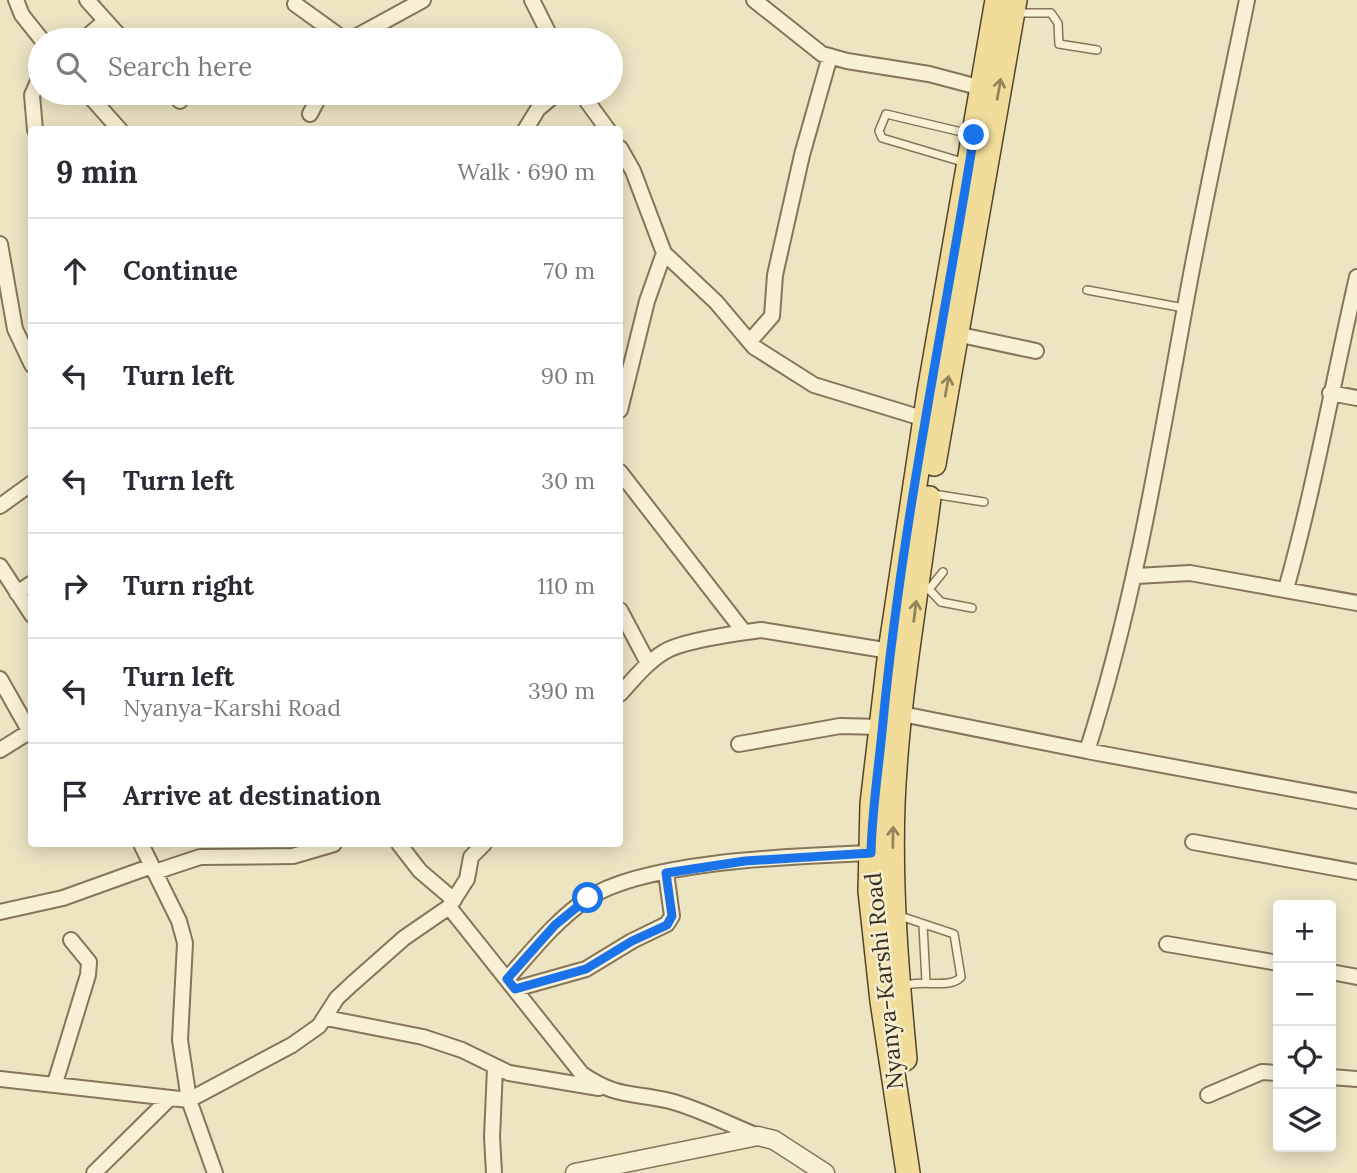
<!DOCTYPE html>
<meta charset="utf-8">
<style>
:root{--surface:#fff;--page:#f2f2f3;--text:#2b2b33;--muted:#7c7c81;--line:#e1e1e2}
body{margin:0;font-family:Lora,serif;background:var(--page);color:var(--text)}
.controls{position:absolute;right:21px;bottom:21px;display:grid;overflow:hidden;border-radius:7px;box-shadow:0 4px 18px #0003}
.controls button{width:63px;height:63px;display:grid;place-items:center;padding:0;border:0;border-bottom:2px solid var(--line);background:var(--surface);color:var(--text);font:35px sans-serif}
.stop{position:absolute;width:21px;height:21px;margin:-16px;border:5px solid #1a73e8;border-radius:50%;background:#fff}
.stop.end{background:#1a73e8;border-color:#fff;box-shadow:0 2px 7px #0008}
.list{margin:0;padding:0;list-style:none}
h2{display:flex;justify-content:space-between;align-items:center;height:91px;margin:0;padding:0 28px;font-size:30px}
h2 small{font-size:23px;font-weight:400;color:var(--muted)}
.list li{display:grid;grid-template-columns:46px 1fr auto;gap:21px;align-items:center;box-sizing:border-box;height:105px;padding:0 28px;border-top:2px solid var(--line)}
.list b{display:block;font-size:26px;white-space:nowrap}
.list p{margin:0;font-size:23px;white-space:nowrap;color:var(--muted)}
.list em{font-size:23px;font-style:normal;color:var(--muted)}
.icon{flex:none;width:38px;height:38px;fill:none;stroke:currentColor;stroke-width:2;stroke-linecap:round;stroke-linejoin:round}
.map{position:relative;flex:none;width:1357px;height:1173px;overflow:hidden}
.search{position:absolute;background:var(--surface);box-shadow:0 4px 18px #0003;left:28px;top:28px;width:595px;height:77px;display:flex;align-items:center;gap:18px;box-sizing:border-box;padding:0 24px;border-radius:38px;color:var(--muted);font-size:26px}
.panel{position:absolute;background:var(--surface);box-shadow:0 4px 18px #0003;left:28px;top:126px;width:595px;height:721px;border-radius:7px}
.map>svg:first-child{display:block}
</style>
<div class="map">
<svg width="1357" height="1173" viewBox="0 0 1357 1173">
<rect width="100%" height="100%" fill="#ede4c2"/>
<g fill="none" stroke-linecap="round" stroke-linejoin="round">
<defs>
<path id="service" d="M 1017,13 L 1051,13 L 1058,23 L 1059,44 L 1097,50
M 966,163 L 882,138 L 879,131 L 886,114 L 970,134
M 1087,290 L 1184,308
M 933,494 L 984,502
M 922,582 L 941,602 L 972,608
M 930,588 L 943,572
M 897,915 L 954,934 L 961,977 C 950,990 919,978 902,987
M 923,925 L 926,982"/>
<path id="minor" d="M 16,0 L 22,15 L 42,40
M 87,0 L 123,40
M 532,0 L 552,40
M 754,0 L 822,54 L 847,61 L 929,74 L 982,88
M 295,4 L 345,40
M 83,40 L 105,21
M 350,40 L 423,0
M 87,93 L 120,130
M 172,93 L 180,101
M 581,93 L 608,130
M 310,114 L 321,93
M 35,130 L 32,95 L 40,77
M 525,130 L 538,109 L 557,93
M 620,148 L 633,171 L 664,253 L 716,302 L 754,347 L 814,385 L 925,419
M 0,244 L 15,329 L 32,365
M 956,334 L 1036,351
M 750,341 L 772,316 L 775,275 L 802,155 L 830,56
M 1330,393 L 1357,398
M 620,410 L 647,301 L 664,253
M 620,472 L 744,632
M 0,506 L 32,483
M 0,566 L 32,615
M 1136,576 L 1190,573 L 1357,603
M 1286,589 C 1315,486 1333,381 1357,277
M 17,593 L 32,583
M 620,610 L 648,663
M 0,679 L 30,732
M 620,694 C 633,680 646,663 664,652 C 681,641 738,633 761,630 L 890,651
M 902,714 L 1087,751 C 1135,601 1159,450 1187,296 C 1205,197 1227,99 1247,0
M 739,744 L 840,726 L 883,727
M 0,750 L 32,730
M 1087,751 L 1357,801
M 1193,842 L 1357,872
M 141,844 L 179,921 L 185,943 L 180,1040 L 189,1100 L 292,1045 L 319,1026 L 337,998 L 352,984 L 404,938 L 449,907 L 467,879 L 471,857 L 484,844
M 399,844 L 420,871 L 454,900
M 155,872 L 200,857 L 293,856 L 334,844
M 449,907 L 582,1074 C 617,1098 632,1092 670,1101 C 700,1109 730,1125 758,1136
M 0,912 L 63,898 L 152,866
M 1167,944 L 1278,963
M 1331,972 L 1357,977
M 507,979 C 532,951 555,921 587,899 C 645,860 800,856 871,853
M 515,989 L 586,969 L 632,941 L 667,924 L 672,916 L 666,873
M 326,1018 L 423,1037 L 462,1050 L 509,1073 L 599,1088
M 1331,1077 L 1357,1079
M 0,1079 L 189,1100 L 215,1173
M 55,1083 L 88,975 L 89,962 L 71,940
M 1208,1095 L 1262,1072 L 1278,1073
M 94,1173 L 170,1098
M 494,1173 L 492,1137 L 495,1068"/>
<path id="tertiary" d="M 575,1173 L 758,1136 L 774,1140 L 825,1173"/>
<path id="primary" d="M 934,464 L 1015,0
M 905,1059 C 897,974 890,889 893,804 C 897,702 916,599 929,498
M 908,1173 L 882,1001 L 870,891 L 872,804 L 890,651 L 929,392 L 997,0"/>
</defs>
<use href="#service" stroke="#877559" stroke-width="10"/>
<use href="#minor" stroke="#877559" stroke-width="18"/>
<use href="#tertiary" stroke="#877559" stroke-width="21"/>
<use href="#primary" stroke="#54432e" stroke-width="26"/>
<use href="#service" stroke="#f8f1d5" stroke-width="7"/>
<use href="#minor" stroke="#f8f1d5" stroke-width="14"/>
<use href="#tertiary" stroke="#f8f1d5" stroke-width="18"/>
<use href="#primary" stroke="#f1dd99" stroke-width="23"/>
</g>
<defs><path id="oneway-shaft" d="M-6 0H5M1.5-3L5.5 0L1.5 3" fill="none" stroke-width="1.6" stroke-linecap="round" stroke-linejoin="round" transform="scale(1.75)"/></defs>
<g stroke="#94845b">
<use href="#oneway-shaft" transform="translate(999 89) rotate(-80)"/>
<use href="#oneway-shaft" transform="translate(947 386) rotate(-80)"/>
<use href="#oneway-shaft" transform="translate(915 611) rotate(-83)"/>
<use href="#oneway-shaft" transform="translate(893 837) rotate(-89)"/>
</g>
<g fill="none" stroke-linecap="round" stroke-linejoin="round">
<path stroke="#1a73e8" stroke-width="9" d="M 588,898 L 555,925 L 507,979 L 515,989 L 586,969 L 632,941 L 667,925 L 672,916 L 666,873 L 745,861 L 871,853 C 872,809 879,766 883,722 C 902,524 943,330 974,135"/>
</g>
<g text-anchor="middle" stroke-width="5" stroke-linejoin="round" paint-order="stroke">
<g font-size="23" fill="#372c1d" stroke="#f5eed1">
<text transform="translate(884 981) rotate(-96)" y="8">Nyanya-Karshi Road</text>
</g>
</g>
</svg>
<div class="controls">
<button>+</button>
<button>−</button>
<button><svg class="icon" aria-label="locate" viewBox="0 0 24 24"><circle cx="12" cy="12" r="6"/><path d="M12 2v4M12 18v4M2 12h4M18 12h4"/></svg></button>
<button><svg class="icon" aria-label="layers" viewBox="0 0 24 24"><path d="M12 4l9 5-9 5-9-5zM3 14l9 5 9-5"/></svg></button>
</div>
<div class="stop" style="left:588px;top:898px"></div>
<div class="stop end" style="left:974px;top:135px"></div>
<div class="search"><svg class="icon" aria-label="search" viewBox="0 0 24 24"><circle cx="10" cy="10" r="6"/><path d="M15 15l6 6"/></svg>Search here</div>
<section class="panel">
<h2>9 min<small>Walk · 690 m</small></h2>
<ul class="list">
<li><svg class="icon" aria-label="ahead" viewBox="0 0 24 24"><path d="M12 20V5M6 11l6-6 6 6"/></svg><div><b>Continue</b></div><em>70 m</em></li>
<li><svg class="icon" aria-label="left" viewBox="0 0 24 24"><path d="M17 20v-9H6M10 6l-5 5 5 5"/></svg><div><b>Turn left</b></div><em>90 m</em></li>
<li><svg class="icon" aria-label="left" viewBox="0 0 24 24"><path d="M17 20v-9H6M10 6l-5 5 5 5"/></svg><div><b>Turn left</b></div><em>30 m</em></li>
<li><svg class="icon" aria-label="right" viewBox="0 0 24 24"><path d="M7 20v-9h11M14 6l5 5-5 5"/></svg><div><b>Turn right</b></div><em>110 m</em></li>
<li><svg class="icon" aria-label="left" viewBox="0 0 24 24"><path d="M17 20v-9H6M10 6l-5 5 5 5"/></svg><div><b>Turn left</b><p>Nyanya-Karshi Road</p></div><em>390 m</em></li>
<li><svg class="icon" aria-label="arrive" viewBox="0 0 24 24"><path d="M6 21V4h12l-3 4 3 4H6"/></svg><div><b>Arrive at destination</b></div></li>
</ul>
</section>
</div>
